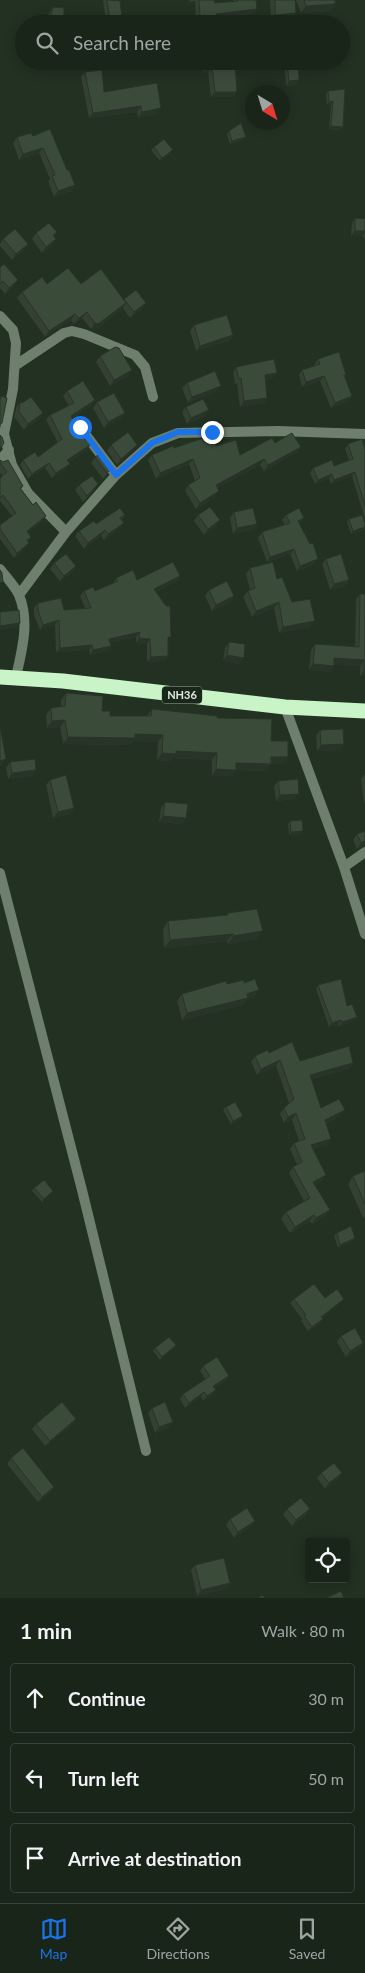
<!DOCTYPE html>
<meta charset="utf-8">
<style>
:root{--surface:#1a2519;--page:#232d22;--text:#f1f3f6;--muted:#9fa5a2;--line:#384238;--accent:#1a73e8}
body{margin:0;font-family:Lato,sans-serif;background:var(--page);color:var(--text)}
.controls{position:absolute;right:15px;bottom:15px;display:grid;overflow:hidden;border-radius:5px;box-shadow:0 2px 12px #0003}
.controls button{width:45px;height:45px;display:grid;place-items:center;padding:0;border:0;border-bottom:1px solid var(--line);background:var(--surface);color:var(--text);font:25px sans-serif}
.compass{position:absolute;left:245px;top:85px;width:45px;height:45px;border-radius:50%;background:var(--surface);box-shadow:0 2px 12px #0003;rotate:142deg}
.stop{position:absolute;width:15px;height:15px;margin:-11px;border:4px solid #1a73e8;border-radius:50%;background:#fff}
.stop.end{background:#1a73e8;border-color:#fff;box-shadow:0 1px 5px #0008}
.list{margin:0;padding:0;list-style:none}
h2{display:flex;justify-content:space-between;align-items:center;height:65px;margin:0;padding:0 20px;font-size:21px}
h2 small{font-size:16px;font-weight:400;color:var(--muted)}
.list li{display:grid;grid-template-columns:32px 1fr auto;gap:15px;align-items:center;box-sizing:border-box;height:70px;margin:0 10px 10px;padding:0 10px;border:1px solid var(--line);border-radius:5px}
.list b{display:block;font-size:19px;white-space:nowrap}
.list em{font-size:16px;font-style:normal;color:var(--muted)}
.icon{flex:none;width:28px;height:28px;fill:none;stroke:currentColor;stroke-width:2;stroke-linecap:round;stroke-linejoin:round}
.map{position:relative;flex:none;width:365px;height:1598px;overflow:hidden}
.search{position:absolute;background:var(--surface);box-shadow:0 2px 12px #0003;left:15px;right:15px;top:15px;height:55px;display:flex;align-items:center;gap:12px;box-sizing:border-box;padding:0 18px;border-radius:28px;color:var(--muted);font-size:19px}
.sheet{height:305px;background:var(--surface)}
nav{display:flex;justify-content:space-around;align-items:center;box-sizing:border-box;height:70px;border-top:1px solid var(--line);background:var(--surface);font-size:14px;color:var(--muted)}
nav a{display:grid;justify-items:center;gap:2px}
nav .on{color:var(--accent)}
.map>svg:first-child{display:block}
</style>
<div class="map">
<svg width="365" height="1598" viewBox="0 0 365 1598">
<rect width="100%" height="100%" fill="#223121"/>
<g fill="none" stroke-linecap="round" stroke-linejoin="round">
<path stroke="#6e7f6d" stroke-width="10" d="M 0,316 L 13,330 L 16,343 L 13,389 L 4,434 L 12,465 L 28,493 L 66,532
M 16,365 L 64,333 L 72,331 L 84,334 L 135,355 L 145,367 L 153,397
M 80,427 L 116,475
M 0,460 L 9,450
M 0,569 C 6,577 15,586 19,595 C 30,622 22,650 16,677
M 19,595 L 66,532 L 116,475 L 152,443 L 178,433 L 278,431 L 365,434
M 285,707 L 344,867 L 365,934
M 344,867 L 365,852
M 0,873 L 82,1190 L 146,1451"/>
<path stroke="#c9f4c7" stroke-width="15" d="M 0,677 L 63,681 L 285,707 L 365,711"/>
</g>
<path fill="#334032" d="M 103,0 L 118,0 L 122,18 L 119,23 L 106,24 Z
M 189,0 L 214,0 L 215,3 L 233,1 L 233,0 L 256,0 L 253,14 L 217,19 L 218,24 L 200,24 L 200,21 L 196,21 L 195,1 L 189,2 Z
M 270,0 L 295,0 L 292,19 L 271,21 Z
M 296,0 L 335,0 L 335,4 L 330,11 L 301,13 Z
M 53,7 L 64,24 L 46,24 L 49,13 Z
M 205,61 L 257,61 L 253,68 L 236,70 L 237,92 L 233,97 L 211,97 L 208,72 L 203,73 Z
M 284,61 L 298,61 L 299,80 L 296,85 L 286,86 Z
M 85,72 L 104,92 L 157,83 L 157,114 L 138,117 L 137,112 L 89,118 L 81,77 Z
M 328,91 L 343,127 L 341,130 L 329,129 L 331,104 L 327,105 L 326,94 Z
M 229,131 L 244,140 L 230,144 L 227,134 Z
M 33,136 L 75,185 L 71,191 L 54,197 L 48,181 L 50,179 L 39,153 L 19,160 L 13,143 L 17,137 Z
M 154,147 L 171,153 L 160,161 L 151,150 Z
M 355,218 L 365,219 L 365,240 L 363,236 L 351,236 L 352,223 Z
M 57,232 L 54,236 L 52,245 L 42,253 L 32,239 L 36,233 Z
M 3,239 L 28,244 L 24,250 L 12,260 L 0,246 L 0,244 Z
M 0,267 L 14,286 L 5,294 L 0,288 Z
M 47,284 L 81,284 L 123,300 L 124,299 L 142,309 L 130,318 L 123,308 L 94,331 L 91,329 L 82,318 L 74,324 L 71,320 L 45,337 L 17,298 L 22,292 Z
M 194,325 L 233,335 L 229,341 L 196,351 L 190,331 Z
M 100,356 L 128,376 L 110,386 L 96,362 Z
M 318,359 L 346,375 L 345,377 L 352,396 L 349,401 L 331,408 L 320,381 L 302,387 L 299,375 L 302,370 L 315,366 L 314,365 Z
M 236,367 L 273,378 L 265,380 L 267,398 L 264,403 L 240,407 L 237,383 L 235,384 L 233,372 Z
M 187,383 L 217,391 L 188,403 L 182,388 Z
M 67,391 L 92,405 L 72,418 L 87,450 L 69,462 L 66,469 L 52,478 L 45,468 L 28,479 L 20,465 L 23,460 L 38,457 L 58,443 L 46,420 L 50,415 L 69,406 L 63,396 Z
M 20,402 L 43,413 L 39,419 L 24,430 L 14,417 L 16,408 Z
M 97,402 L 125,413 L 120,418 L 104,428 L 93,408 Z
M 186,407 L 205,416 L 187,424 L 182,412 Z
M 275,443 L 301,447 L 297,452 L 264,471 L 260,465 L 217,488 L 215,497 L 196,509 L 185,491 L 188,485 L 195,481 L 189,464 L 156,479 L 148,460 L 152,455 L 174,448 L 216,446 L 240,455 Z
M 348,444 L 365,449 L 365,520 L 352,476 L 331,484 L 329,479 L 315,484 L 310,473 L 313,468 L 334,466 L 349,460 L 345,449 Z
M 111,445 L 137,445 L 133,450 L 117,465 L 107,451 Z
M 95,457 L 111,469 L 103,479 L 91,463 Z
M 0,460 L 23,486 L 21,489 L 33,505 L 46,516 L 43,521 L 28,532 L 31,537 L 28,541 L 26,548 L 14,558 L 0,539 L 0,525 L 12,516 L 0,501 L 0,478 L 3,476 L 0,473 Z
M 79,485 L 94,490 L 83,502 L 75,490 Z
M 234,512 L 257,524 L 253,530 L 233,534 L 230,518 Z
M 125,515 L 121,520 L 120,528 L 104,540 L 101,536 L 84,549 L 75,536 L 79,531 L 96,524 Z
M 198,515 L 216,526 L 204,535 L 194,521 Z
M 286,515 L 304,518 L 299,524 L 315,564 L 297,571 L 290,554 L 267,562 L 258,538 L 262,532 L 285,525 L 282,520 Z
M 349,519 L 365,523 L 365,528 L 364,530 L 351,534 L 347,522 Z
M 326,559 L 349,580 L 345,586 L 330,590 L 322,564 Z
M 54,563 L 76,566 L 72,572 L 60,581 L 50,569 Z
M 250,568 L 277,579 L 292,602 L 310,627 L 279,633 L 274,608 L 252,617 L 243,597 L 248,591 L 250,590 L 246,574 Z
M 116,578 L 137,580 L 177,581 L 155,592 L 168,642 L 168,656 L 164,661 L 147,662 L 147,644 L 136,643 L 136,637 L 110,643 L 111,646 L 107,651 L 90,655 L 89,650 L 56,652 L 55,624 L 40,630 L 34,615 L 34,608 L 38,603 L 64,610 L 85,608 L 80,596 L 84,591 L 95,591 L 113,583 Z
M 209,590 L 234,596 L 230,602 L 212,611 L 205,596 Z
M 360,594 L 365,676 L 360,676 L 360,666 L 334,664 L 334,666 L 330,672 L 309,670 L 311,650 L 315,644 L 355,646 L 356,599 Z
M 229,642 L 244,658 L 239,664 L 223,661 L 225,648 Z
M 66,693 L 102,711 L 110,716 L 147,716 L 152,709 L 217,718 L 271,741 L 283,764 L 270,764 L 266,771 L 236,770 L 231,776 L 212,776 L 212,760 L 173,758 L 171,761 L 157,760 L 158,742 L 133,741 L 130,745 L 63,744 L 60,727 L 47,728 L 46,715 L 51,708 L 61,707 L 61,700 Z
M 320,730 L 344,744 L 340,750 L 317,751 L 316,736 Z
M 10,762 L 36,770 L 32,776 L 8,779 L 6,768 Z
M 365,774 L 365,803 L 364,803 L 361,779 Z
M 50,780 L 74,808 L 70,814 L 53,818 L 46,785 Z
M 278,781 L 295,799 L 276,801 L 274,786 Z
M 165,802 L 186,818 L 182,824 L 159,822 L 161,808 Z
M 290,821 L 303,831 L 301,834 L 289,835 L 288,824 Z
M 357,834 L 364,845 L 357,849 L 353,840 Z
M 228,913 L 258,939 L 228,944 L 227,941 L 164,948 L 163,929 L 168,921 L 226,915 Z
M 244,983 L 254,997 L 246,1000 L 243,1005 L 182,1020 L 177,1001 L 182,994 L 227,984 Z
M 318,985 L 347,1006 L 354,1021 L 339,1026 L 338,1025 L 329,1027 L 316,989 Z
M 269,1053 L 300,1061 L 353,1063 L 349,1069 L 311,1079 L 321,1108 L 340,1116 L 326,1124 L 331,1139 L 327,1145 L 313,1149 L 322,1181 L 314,1185 L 330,1210 L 325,1216 L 312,1224 L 310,1221 L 290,1233 L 281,1219 L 286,1212 L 304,1201 L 289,1173 L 293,1167 L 297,1165 L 290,1149 L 294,1143 L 299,1141 L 292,1120 L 284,1123 L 280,1114 L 284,1108 L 289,1103 L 276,1066 L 257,1075 L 251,1062 L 255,1056 Z
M 226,1107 L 243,1116 L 241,1119 L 231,1124 L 223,1110 Z
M 365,1171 L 365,1217 L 363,1218 L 348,1184 L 353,1176 Z
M 34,1188 L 51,1194 L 42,1202 L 32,1191 Z
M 337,1233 L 353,1241 L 338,1248 L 334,1236 Z
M 325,1298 L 341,1303 L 322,1318 L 323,1319 L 320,1324 L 308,1331 L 301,1321 L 302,1319 L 290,1303 L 294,1299 Z
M 341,1336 L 363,1343 L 359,1349 L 346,1357 L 337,1342 Z
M 176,1345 L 174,1348 L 160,1360 L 153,1351 L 155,1348 Z
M 203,1366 L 229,1376 L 226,1381 L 214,1388 L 212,1395 L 203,1401 L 201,1397 L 185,1408 L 180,1399 L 183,1394 L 205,1379 L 200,1371 Z
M 152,1408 L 168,1428 L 155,1433 L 148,1413 Z
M 76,1419 L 72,1425 L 45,1446 L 32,1429 L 36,1424 Z
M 11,1458 L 54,1487 L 50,1493 L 38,1502 L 7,1464 Z
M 321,1473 L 338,1479 L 325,1489 L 317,1478 Z
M 287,1509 L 306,1515 L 292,1526 L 283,1515 Z
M 230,1519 L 255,1521 L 251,1526 L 234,1538 L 226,1525 Z
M 195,1565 L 230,1583 L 226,1589 L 197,1596 L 191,1570 Z"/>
<path fill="#293429" d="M 335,4 L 330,11 L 301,13 L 306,6 Z
M 257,9 L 253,14 L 212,20 L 216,14 Z
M 296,13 L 292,19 L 271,21 L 275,15 Z
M 204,15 L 200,21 L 196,21 L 200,16 Z
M 122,18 L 119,23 L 107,24 L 110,19 Z
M 257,62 L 253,68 L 232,70 L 235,65 Z
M 207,67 L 212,67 L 208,72 L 203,73 Z
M 299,80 L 296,85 L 286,86 L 289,81 Z
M 215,92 L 237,92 L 233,97 L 211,97 Z
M 333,101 L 331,104 L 327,105 L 329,102 Z
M 141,106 L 137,112 L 89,118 L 93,113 Z
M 161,108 L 157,114 L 138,117 L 142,112 Z
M 331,126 L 343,127 L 341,130 L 329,129 Z
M 246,137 L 244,140 L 230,144 L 232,141 Z
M 43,148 L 39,153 L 19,160 L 23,154 Z
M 173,150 L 171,153 L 160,161 L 162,158 Z
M 75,185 L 71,191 L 54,197 L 58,191 Z
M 355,231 L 365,231 L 365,233 L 363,236 L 351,236 Z
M 56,239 L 52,245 L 42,253 L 46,247 Z
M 28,244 L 24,250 L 12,260 L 16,254 Z
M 18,280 L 14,286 L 5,294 L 9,288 Z
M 126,303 L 122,310 L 94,331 L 91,329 L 95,323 Z
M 146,303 L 142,309 L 130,318 L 134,312 Z
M 87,312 L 82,318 L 74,324 L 79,318 Z
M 75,314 L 71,320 L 45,337 L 49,331 Z
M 233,335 L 229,341 L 196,351 L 200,346 Z
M 132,370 L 128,376 L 110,386 L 114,380 Z
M 277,373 L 273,378 L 261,381 L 265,375 Z
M 324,376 L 320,381 L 302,387 L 306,382 Z
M 221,386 L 217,391 L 188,403 L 192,397 Z
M 352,396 L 349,401 L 331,408 L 335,403 Z
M 267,398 L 264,403 L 240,407 L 244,401 Z
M 95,400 L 92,405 L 67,421 L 71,416 Z
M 209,410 L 205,416 L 187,424 L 191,418 Z
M 43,413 L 39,419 L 24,430 L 28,424 Z
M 125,413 L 120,418 L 104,428 L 108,422 Z
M 90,445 L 87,450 L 64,465 L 67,460 Z
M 137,445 L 133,450 L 117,465 L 121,459 Z
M 301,447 L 297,452 L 264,471 L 268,465 Z
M 193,459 L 189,464 L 156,479 L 160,473 Z
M 264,459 L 260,465 L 212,491 L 216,485 Z
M 49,463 L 45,468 L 28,479 L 32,474 Z
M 70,464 L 66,469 L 52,478 L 56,473 Z
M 355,472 L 352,476 L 331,484 L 334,480 Z
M 332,474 L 329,479 L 315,484 L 318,480 Z
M 219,491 L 215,497 L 196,509 L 200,503 Z
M 46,516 L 43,521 L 23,536 L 27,531 Z
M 304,518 L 300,523 L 294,527 L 298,521 Z
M 220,520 L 216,526 L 204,535 L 208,529 Z
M 124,523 L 120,528 L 104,540 L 108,534 Z
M 257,524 L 253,530 L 233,534 L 237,528 Z
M 365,527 L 364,530 L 351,534 L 353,531 Z
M 105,530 L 101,536 L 84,549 L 88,543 Z
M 29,543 L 26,548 L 14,558 L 17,553 Z
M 294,549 L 290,554 L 267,562 L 270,557 Z
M 318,559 L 315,564 L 297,571 L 300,566 Z
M 76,566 L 72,572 L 60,581 L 64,576 Z
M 180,576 L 177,581 L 150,594 L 154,589 Z
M 349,580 L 345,586 L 330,590 L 334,584 Z
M 234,596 L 230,602 L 212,611 L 216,605 Z
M 279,602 L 274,608 L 252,617 L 256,611 Z
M 59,620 L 55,624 L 40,630 L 43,625 Z
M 315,621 L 310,627 L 279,633 L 283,627 Z
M 20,623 L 17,628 L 0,630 L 0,626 Z
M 140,632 L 136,637 L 106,644 L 109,639 Z
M 139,638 L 150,639 L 147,644 L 136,643 Z
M 92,645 L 89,650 L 56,652 L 60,648 Z
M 111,646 L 107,651 L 90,655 L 93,650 Z
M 227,655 L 244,658 L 239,664 L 223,661 Z
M 168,656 L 164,661 L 147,662 L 151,657 Z
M 334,658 L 364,660 L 360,666 L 330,664 Z
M 313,664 L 334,666 L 330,672 L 309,670 Z
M 364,670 L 365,670 L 365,676 L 360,676 Z
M 65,720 L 60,727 L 47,728 L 52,721 Z
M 135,734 L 163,735 L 158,742 L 133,741 L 130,745 L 63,744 L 68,737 Z
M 344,744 L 340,750 L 317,751 L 321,745 Z
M 176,751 L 217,753 L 212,760 L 173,758 L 171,761 L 157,760 L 162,753 Z
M 271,757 L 288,757 L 283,764 L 270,764 L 266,771 L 236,770 L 231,776 L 212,776 L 216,769 L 236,763 Z
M 6,759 L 1,766 L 0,766 L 0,761 Z
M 36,770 L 32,776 L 8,779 L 12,773 Z
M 299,794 L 295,799 L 276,801 L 280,795 Z
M 74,808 L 70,814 L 53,818 L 58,812 Z
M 163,816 L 186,818 L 182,824 L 159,822 Z
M 303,831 L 301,834 L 289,835 L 291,832 Z
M 365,841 L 365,846 L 364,845 L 357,849 L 361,843 Z
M 263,931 L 258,939 L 228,944 L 233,936 Z
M 233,934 L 227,941 L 164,948 L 170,940 Z
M 259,990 L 254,997 L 246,1000 L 243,1005 L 182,1020 L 187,1013 Z
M 357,1017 L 354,1021 L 339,1026 L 342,1022 Z
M 341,1020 L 338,1025 L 329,1027 L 332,1023 Z
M 280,1060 L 276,1066 L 257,1075 L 261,1069 Z
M 353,1063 L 349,1069 L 306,1081 L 310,1075 Z
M 345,1110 L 340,1116 L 321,1126 L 325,1120 Z
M 296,1113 L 292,1120 L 284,1123 L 288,1117 Z
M 243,1116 L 241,1119 L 231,1124 L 233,1121 Z
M 331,1139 L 327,1145 L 307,1152 L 311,1145 Z
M 326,1175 L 322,1181 L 308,1188 L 313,1182 Z
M 53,1191 L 51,1194 L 42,1202 L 44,1199 Z
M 330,1210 L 325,1216 L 312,1224 L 316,1218 Z
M 314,1215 L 310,1221 L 290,1233 L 295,1227 Z
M 355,1238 L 353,1241 L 338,1248 L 340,1245 Z
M 344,1299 L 341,1303 L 318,1322 L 321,1317 Z
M 323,1319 L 320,1324 L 308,1331 L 312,1327 Z
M 363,1343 L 359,1349 L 346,1357 L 350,1351 Z
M 176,1345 L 174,1348 L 160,1360 L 162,1357 Z
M 229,1376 L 226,1381 L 210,1391 L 213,1386 Z
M 216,1390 L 212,1395 L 203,1401 L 207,1396 Z
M 204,1392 L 201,1397 L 185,1408 L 189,1403 Z
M 76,1419 L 72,1425 L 45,1446 L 50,1441 Z
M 173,1422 L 168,1428 L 155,1433 L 159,1427 Z
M 342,1473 L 338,1479 L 325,1489 L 329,1483 Z
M 54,1487 L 50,1493 L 38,1502 L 42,1497 Z
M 310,1509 L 306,1515 L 292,1526 L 296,1520 Z
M 255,1521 L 251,1526 L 234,1538 L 238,1532 Z
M 230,1583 L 226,1589 L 197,1596 L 201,1590 Z"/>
<path fill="#3b4b3a" stroke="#293429" d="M 107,0 L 120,1 L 122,18 L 110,19 Z
M 199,0 L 214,0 L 215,3 L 238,1 L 238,0 L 256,0 L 257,9 L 216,14 L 218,24 L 204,24 L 204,15 L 200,16 Z
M 275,0 L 295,0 L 296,13 L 275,15 Z
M 304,0 L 335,0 L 335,4 L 306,6 Z
M 53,7 L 64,8 L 64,24 L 56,24 L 49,22 Z
M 208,61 L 257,61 L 257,62 L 235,65 L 237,92 L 215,92 L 212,67 L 207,67 Z
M 287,61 L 298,61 L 299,80 L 289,81 Z
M 102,70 L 104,92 L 157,83 L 161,108 L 142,112 L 141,106 L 93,113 L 85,72 Z
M 345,89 L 343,127 L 331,126 L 333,101 L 329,102 L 328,91 Z
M 241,123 L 246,137 L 232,141 L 229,131 Z
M 50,129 L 67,170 L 69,170 L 75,185 L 58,191 L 52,176 L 55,175 L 43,148 L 23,154 L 17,137 L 31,133 L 33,136 Z
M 164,139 L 173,150 L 162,158 L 154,147 Z
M 355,218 L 365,219 L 365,231 L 355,231 Z
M 49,223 L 57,232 L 53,235 L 56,239 L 46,247 L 36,233 Z
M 15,229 L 28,244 L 16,254 L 3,239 Z
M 4,264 L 18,280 L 9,288 L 3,281 L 0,284 L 0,267 Z
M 68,268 L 81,284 L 101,269 L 126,303 L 98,324 L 95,323 L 87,312 L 79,318 L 75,314 L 49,331 L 22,292 L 42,277 L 47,284 Z
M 136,290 L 146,303 L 134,312 L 124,299 Z
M 227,315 L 233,335 L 200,346 L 194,325 Z
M 115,347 L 119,348 L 132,370 L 114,380 L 100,356 Z
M 339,352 L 346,375 L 344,375 L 352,396 L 335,403 L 324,376 L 306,382 L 302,370 L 320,364 L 318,359 Z
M 274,359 L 277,373 L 265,375 L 267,398 L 244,401 L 241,378 L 239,379 L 236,367 Z
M 215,371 L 221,386 L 192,397 L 187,383 Z
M 83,381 L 95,400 L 71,416 L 90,445 L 67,460 L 70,464 L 56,473 L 49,463 L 32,474 L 23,460 L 35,452 L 38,457 L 62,439 L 50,415 L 74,403 L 67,391 Z
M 114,393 L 125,413 L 108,422 L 97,402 Z
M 1,396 L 7,398 L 2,423 L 0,424 L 0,400 Z
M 31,397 L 43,413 L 28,424 L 19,411 L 20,402 L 22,403 Z
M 203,399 L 209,410 L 191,418 L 186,407 Z
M 128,432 L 137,445 L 121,459 L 111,445 Z
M 292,433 L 301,447 L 268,465 L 264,459 L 216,485 L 219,491 L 200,503 L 188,485 L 200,478 L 193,459 L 160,473 L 152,455 L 173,446 L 174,448 L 212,435 L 216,446 L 236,440 L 240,455 L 272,438 L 275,443 Z
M 0,435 L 2,437 L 4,443 L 0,449 Z
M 362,439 L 365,449 L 365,506 L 355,472 L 334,480 L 332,474 L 318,480 L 313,468 L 332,460 L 334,466 L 353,459 L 348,444 Z
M 100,454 L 111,469 L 107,473 L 95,457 Z
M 0,460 L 3,462 L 8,460 L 23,486 L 20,488 L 33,505 L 36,502 L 46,516 L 27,531 L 31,537 L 27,540 L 29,543 L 17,553 L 0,529 L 0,525 L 16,513 L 3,495 L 0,498 L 0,478 L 7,472 L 0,463 Z
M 92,476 L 98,484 L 87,496 L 79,485 Z
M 210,507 L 220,520 L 208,529 L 198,515 Z
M 120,508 L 125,515 L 120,518 L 124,523 L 108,534 L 105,530 L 88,543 L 79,531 L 94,521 L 96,524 Z
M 253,508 L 257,524 L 237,528 L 234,512 Z
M 299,508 L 304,518 L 298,521 L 310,544 L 313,543 L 318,559 L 300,566 L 294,549 L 270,557 L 262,532 L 290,523 L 286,515 Z
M 362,515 L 365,523 L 365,527 L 353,531 L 349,519 Z
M 66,554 L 76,566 L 64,576 L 54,563 Z
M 341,554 L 349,580 L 334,584 L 326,559 Z
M 173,562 L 180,576 L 154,589 L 166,606 L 170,606 L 171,637 L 168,637 L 168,656 L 151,657 L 150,639 L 139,638 L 140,632 L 109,639 L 111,646 L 93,650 L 92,645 L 60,648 L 59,620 L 43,625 L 38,610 L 38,603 L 61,598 L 64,610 L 91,608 L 84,591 L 93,587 L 95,591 L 118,581 L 116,578 L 133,570 L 137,580 Z
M 273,562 L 277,579 L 282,577 L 292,602 L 310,599 L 315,621 L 283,627 L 279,602 L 256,611 L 248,591 L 255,588 L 250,568 Z
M 0,570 L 2,573 L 3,582 L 0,583 Z
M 227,581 L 234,596 L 216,605 L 209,590 Z
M 360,594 L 365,594 L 365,670 L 364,670 L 364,660 L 334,658 L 334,666 L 313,664 L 315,644 L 359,647 Z
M 19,610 L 20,623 L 0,626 L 0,612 Z
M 229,642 L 245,644 L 244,658 L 227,655 Z
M 66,693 L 103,696 L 102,711 L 110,711 L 110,716 L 151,716 L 152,709 L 217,716 L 217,718 L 272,719 L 271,741 L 288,741 L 288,757 L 271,757 L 271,764 L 236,763 L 236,770 L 216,769 L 217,753 L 176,751 L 176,754 L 162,753 L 163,735 L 135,734 L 135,738 L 68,737 L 65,720 L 52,721 L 51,708 L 65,706 Z
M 0,727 L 6,759 L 0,761 Z
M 343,729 L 344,744 L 321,745 L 320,730 Z
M 35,759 L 36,770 L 12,773 L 10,762 Z
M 66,775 L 74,808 L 58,812 L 50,780 Z
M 298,779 L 299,794 L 280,795 L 278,781 Z
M 165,802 L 188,804 L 186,818 L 163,816 Z
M 302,820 L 303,831 L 291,832 L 290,821 Z
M 365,831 L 365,841 L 361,843 L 357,834 Z
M 257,909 L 263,931 L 233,936 L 233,934 L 170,940 L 168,921 L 228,915 L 228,913 Z
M 255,979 L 259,990 L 247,994 L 248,998 L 187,1013 L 182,994 L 226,981 L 227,984 L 244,980 L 244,983 Z
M 341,979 L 347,1006 L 352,1004 L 357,1017 L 342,1022 L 341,1020 L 332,1023 L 318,985 Z
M 292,1042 L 300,1061 L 349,1046 L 353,1063 L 310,1075 L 321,1108 L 339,1099 L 345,1110 L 325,1120 L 331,1139 L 311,1145 L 326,1175 L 313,1182 L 330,1210 L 316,1218 L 314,1215 L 295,1227 L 286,1212 L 310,1198 L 293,1167 L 302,1162 L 294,1143 L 305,1139 L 296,1113 L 288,1117 L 284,1108 L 294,1099 L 280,1060 L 261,1069 L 255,1056 L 268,1050 L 269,1053 Z
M 235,1102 L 243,1116 L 233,1121 L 226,1107 Z
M 365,1171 L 365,1204 L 353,1176 Z
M 44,1180 L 53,1191 L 44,1199 L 34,1188 Z
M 351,1226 L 355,1238 L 340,1245 L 337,1233 Z
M 314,1284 L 325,1298 L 337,1289 L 344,1299 L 321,1317 L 323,1319 L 312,1327 L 304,1316 L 306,1315 L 294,1299 Z
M 355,1328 L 363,1343 L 350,1351 L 341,1336 Z
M 169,1337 L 176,1345 L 162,1357 L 155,1348 Z
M 217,1357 L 229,1376 L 213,1386 L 216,1390 L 207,1396 L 204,1392 L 189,1403 L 183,1394 L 210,1376 L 203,1366 Z
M 62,1402 L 76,1419 L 50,1441 L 36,1424 Z
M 165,1402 L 173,1422 L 159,1427 L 152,1408 Z
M 23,1448 L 54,1487 L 42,1497 L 11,1458 Z
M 334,1463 L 342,1473 L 329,1483 L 321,1473 Z
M 301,1498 L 310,1509 L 296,1520 L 287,1509 Z
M 247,1508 L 255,1521 L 238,1532 L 230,1519 Z
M 224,1558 L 230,1583 L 201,1590 L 195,1565 Z
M 341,1591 L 344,1598 L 326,1598 Z
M 262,1595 L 265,1598 L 258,1598 Z"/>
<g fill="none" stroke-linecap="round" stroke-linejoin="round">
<path stroke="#1a73e8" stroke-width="6" d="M 80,427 L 116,475 L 152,443 L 178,432 L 212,432"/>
</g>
<g text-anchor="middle" stroke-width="5" stroke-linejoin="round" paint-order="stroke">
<rect fill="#182718" stroke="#a4afa3" stroke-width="1" x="162" y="686.5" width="40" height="17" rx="4"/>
<g font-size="11" font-weight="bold" fill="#e0e9df">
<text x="182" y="699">NH36</text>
</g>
</g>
</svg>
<div class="controls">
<button><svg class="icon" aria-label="locate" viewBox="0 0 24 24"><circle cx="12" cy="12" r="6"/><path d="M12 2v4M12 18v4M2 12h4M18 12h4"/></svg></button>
</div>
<svg class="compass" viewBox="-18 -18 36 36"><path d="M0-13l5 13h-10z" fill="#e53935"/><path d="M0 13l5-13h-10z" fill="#9fa5a2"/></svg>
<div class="stop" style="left:80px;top:427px"></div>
<div class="stop end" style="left:212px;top:432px"></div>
<div class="search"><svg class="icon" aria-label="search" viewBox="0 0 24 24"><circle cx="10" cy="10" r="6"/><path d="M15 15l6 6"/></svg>Search here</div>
</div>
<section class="sheet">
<h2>1 min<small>Walk · 80 m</small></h2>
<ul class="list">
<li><svg class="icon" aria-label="ahead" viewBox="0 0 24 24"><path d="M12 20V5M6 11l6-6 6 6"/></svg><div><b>Continue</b></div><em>30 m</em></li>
<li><svg class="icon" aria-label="left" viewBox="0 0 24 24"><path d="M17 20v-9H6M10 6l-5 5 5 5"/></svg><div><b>Turn left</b></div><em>50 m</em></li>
<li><svg class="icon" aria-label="arrive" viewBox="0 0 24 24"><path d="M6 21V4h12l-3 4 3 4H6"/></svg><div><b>Arrive at destination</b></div></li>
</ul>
</section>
<nav>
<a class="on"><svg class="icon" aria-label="map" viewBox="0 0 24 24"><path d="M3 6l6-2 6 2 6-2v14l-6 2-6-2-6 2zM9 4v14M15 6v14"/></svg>Map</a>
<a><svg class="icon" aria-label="directions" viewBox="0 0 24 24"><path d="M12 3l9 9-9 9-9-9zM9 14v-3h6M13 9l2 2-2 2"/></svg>Directions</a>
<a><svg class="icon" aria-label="saved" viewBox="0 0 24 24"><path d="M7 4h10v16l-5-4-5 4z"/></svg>Saved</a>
</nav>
